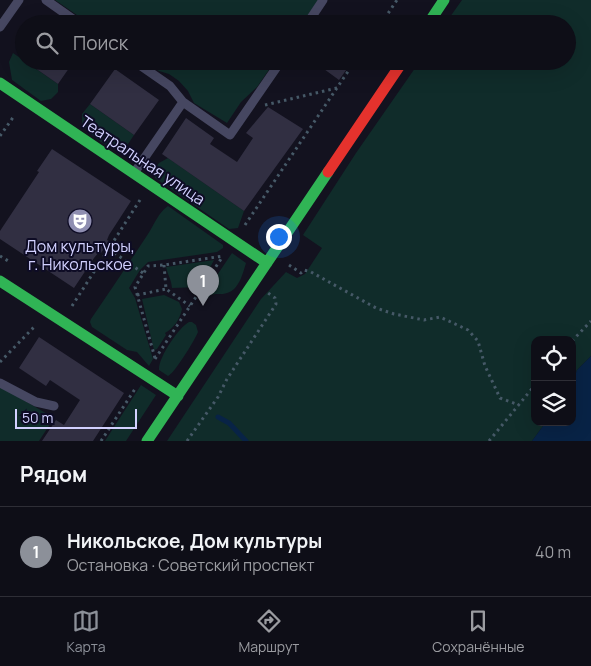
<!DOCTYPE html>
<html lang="ru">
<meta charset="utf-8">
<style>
:root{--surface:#0e0e17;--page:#171720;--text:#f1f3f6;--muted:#9b9ca1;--line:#2e2e36;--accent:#8c9099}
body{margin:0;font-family:Manrope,sans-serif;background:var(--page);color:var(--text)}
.controls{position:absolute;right:15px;bottom:15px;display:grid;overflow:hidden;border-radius:10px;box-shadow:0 5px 20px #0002}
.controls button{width:45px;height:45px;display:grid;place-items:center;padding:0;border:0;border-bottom:1px solid var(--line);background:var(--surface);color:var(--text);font:25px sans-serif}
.scale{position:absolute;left:15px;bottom:12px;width:122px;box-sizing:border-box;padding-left:5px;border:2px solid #d2d1ff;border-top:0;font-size:14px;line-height:18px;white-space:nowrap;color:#d2d1ff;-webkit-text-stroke:4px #0e0c25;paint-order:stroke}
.you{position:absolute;left:278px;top:236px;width:18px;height:18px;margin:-12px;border:4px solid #fff;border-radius:50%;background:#1a73e8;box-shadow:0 0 0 8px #1a73e833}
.badge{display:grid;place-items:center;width:32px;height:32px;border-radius:50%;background:var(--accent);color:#fff;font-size:16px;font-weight:700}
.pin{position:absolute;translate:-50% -41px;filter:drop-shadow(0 1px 2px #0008)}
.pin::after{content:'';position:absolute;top:26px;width:18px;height:15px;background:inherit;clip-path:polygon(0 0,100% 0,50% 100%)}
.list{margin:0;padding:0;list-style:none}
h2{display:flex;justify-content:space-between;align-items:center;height:65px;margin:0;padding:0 20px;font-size:21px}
h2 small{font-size:16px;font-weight:400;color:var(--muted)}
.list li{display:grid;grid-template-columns:32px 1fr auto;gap:15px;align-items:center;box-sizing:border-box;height:90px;padding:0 20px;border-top:1px solid var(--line)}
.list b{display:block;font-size:19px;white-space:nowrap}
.list p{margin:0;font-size:16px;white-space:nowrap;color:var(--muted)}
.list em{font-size:16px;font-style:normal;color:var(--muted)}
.icon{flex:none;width:28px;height:28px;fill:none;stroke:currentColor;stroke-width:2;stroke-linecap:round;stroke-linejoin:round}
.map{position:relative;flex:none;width:591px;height:441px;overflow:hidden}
.search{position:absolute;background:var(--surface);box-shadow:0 5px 20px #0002;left:15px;right:15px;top:15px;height:55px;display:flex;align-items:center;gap:12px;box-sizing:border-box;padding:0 18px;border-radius:28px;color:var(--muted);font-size:19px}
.sheet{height:155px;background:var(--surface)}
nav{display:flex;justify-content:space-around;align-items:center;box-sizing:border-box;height:70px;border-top:1px solid var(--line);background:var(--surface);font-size:14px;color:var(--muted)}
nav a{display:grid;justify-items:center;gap:2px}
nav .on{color:var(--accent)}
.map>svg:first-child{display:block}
</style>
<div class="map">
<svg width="591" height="441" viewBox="0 0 591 441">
<rect width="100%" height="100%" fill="#13121f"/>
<path fill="#102c2a" d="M 55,0 L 318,0 L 302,24 L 90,24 Z
M 462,0 L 591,0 L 591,356 L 577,370 L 572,385 L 572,340 L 535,340 L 535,422 L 546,422 L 532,441 L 167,441 L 261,299 L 286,272 L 297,278 L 305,274 L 322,248 L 303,235 L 356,153 L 420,61 L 567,61 L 567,24 L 445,24 Z
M 13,53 L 58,84 L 58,92 L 51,99 L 41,101 L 12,80 L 9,62 Z
M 144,61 L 275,61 L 257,87 L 241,102 L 227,123 L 194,103 L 188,91 L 179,81 L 169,74 L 159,71 Z
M 90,104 L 134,135 L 124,150 C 104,147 95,139 82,124 L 82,114 Z
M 168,158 L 244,211 L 238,228 L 229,229 L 155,178 L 153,171 L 159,163 Z
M 168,206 L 223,245 L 223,248 L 217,252 L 148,262 L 140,270 L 129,288 L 135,298 L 153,359 L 149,366 L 137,352 L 127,350 L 92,327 L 90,322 L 91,319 C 110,291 129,263 148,234 C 154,225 158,213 168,206 Z
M 232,253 L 246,263 C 243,273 239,290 227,293 C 222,295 215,293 211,295 C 209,297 207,299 205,301 L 203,298 L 205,293 Z
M 214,260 L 200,287 L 172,288 C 171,278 168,276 166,267 Z
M 164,295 L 179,302 L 182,309 C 180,319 174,328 165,333 L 166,335 L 157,349 L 154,350 L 142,299 Z
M 189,322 L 192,322 L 196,325 L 198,332 C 195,340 174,374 168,376 L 159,370 C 158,358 179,327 189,322 Z
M 141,385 L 156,395 L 126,441 L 105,441 Z
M 0,386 L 54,418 L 39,441 L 0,441 Z"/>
<path fill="#082346" d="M 591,356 L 591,441 L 532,441 L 546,422 L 572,422 L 572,385 L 577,370 Z"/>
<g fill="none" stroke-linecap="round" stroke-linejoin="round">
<path stroke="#082346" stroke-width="5" d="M 218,417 L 229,423 L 246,441"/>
</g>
<path fill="#312f42" d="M 25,61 L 74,61 L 58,84 Z
M 313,61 L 342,61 L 349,66 L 339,80 Z
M 115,69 L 159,100 L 134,135 L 90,104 Z
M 268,107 L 303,129 L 244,211 L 162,154 L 186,118 L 214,138 L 210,144 L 237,162 L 253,138 L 246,133 Z
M 52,149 L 131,201 L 109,235 L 107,240 L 109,241 L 101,253 L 99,252 L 94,258 L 74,288 L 0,239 L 0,231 L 39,172 L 37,171 Z
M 39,337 L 124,393 L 93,441 L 42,441 L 56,420 L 64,425 L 80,400 L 50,380 L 46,386 L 19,368 Z"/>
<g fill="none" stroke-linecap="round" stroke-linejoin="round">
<path stroke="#465967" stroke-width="3" stroke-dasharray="2.5 4" stroke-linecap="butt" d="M 381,24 L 397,0
M 265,105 L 337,88
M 0,136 L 14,116
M 245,225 L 355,61
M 109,249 L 143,273
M 0,256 L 10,262
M 164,265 L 166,289 L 190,306
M 289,265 L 301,273 L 304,270 L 311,272 L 376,308 L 394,314 L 424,320 L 440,317 L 468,330 L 478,341 L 485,366 L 500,398 L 519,405
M 137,295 L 166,289
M 72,306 L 140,200
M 572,341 L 591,321
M 155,358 L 135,287 L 148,266 L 164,265 L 223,256
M 155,359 L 223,256
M 0,362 L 36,325
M 101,441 L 135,389
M 187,441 L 218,397 L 227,379 L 276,304 L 275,298 L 268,293
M 489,441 L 535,385"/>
<path stroke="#464761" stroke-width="9" d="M 46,0 L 80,24
M 307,24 L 323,0
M 0,27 L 19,0
M 134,61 L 170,86 L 183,102
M 134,173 L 183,102 L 230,135 L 281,61
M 0,383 L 36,402 L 54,406"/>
<path stroke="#30b455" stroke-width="11" d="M 428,24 L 444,0
M 0,83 L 267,263
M 0,281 L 178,396
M 147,441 L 328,172"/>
<path stroke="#e5322d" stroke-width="11" d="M 328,172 L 403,61"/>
</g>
<defs>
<symbol id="theatre-disc" viewBox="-11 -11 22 22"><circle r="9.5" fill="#8f8eb1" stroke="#0e0c25"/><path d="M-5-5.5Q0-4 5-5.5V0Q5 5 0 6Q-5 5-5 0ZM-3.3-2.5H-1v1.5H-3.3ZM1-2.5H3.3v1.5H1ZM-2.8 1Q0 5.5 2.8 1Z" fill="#fff"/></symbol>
</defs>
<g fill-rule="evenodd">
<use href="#theatre-disc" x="66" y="207" width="28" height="28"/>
</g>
<g text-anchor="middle" stroke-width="4" stroke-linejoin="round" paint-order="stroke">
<g font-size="16" fill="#d2d1ff" stroke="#0e0c25">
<text transform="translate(143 160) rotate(34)" y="6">Театральная улица</text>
</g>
<g font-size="16" fill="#d2d1ff" stroke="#0e0c25">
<text x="80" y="252">Дом культуры,<tspan x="80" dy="18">г. Никольское</tspan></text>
</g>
</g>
</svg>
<div class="controls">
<button><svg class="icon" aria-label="locate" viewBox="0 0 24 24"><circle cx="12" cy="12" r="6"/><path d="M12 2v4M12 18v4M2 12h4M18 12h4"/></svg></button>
<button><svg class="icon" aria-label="layers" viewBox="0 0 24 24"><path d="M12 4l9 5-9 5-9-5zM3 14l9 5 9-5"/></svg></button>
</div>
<div class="scale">50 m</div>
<div class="you"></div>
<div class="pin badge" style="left:203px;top:306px">1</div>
<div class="search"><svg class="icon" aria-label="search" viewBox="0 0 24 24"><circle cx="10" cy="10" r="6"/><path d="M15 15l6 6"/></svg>Поиск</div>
</div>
<section class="sheet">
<h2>Рядом<small></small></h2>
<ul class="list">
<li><span class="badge">1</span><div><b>Никольское, Дом культуры</b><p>Остановка · Советский проспект</p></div><em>40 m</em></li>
</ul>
</section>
<nav>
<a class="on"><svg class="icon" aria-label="map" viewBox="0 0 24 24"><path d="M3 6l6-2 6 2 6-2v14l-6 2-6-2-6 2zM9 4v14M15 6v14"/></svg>Карта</a>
<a><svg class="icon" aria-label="directions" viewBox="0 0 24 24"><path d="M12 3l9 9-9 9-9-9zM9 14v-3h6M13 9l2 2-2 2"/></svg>Маршрут</a>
<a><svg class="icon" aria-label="saved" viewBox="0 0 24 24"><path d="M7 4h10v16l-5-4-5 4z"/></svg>Сохранённые</a>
</nav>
